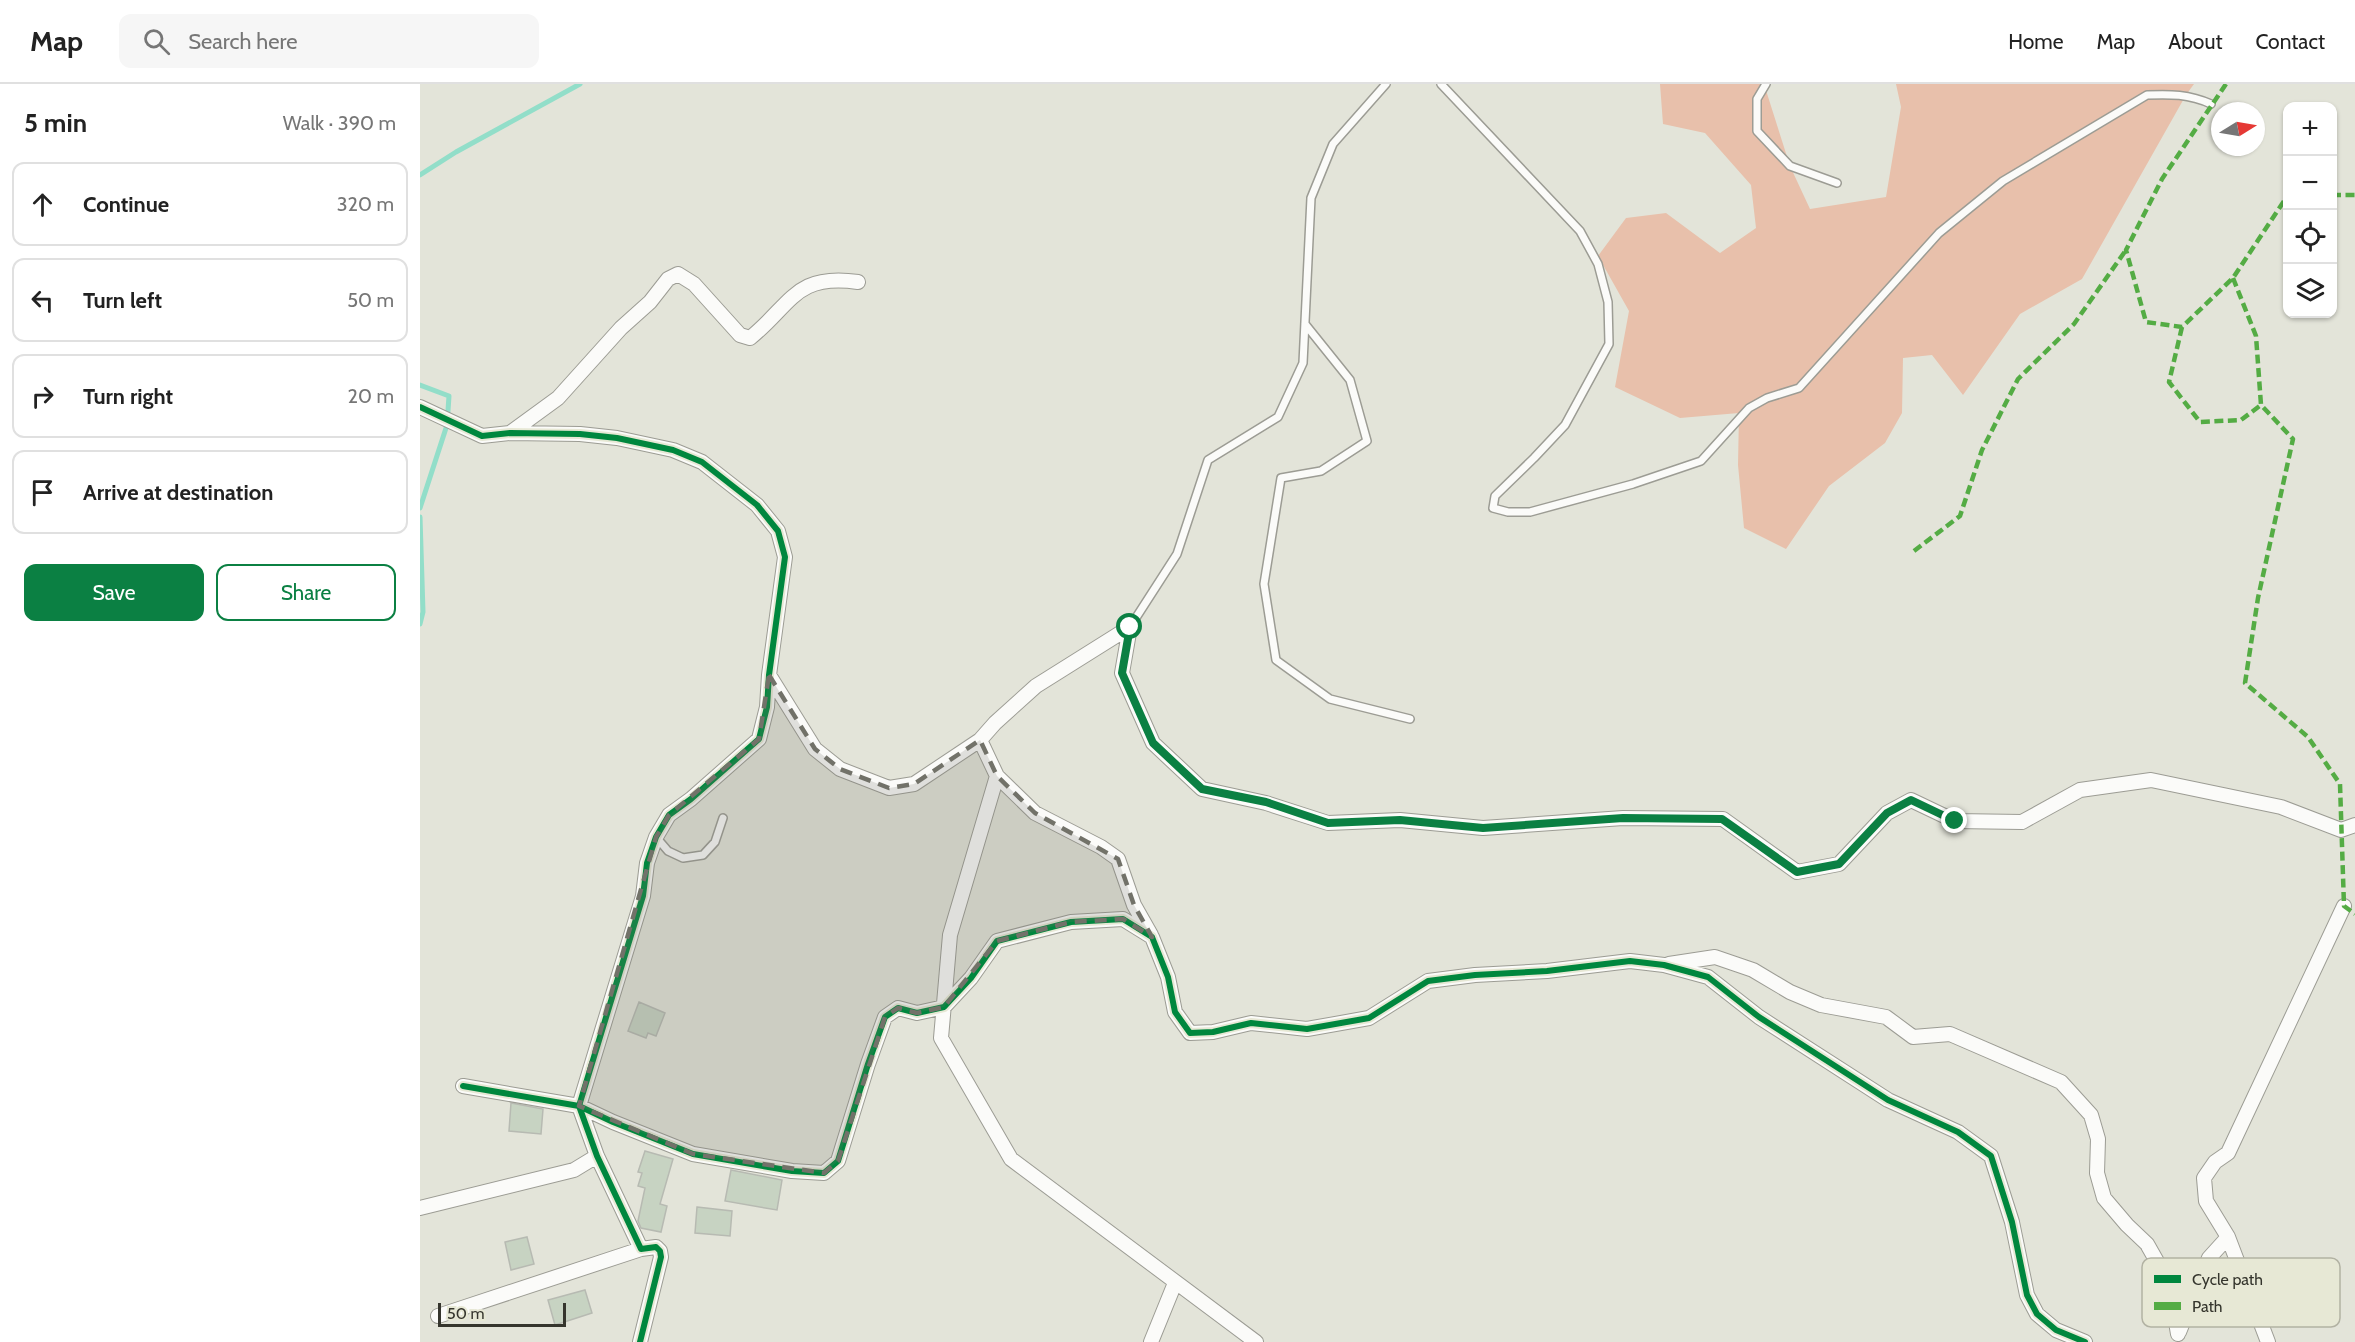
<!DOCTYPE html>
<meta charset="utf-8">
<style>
:root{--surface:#fff;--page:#f6f6f6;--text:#222;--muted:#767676;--line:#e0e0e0;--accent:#0b8043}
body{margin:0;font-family:Cabin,sans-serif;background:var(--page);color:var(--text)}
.controls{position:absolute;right:18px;top:18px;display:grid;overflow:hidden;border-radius:12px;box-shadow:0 2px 4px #0004}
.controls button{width:54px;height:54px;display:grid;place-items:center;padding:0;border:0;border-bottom:2px solid var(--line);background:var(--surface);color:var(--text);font:30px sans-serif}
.compass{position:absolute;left:1791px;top:18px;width:54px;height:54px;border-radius:50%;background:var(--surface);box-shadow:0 2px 4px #0004;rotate:79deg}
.scale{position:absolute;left:18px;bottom:15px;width:128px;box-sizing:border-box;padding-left:6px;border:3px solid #35352d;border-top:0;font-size:16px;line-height:21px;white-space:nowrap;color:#35352d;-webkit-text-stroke:4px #e7e8d5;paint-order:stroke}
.stop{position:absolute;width:18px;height:18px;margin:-14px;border:4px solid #0b8043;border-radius:50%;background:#fff}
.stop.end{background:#0b8043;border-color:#fff;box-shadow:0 2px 6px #0008}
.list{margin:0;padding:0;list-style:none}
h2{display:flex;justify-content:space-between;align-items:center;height:78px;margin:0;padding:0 24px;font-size:26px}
h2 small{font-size:20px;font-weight:400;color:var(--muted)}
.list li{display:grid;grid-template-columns:39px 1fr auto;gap:18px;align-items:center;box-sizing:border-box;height:84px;margin:0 12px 12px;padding:0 12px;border:2px solid var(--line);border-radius:12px}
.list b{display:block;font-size:22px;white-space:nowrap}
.list em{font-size:20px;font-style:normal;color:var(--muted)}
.actions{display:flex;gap:12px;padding:18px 24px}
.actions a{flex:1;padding:14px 0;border:2px solid var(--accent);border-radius:12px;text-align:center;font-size:21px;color:var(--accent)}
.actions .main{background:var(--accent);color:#fff}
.icon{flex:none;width:33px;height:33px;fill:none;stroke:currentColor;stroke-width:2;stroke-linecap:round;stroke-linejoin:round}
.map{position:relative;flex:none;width:1935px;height:1258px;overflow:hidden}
header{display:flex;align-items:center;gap:36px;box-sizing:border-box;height:84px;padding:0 30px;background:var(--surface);border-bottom:2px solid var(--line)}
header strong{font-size:28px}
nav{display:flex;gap:33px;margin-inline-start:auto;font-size:21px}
.search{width:420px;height:54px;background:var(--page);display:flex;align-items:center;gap:15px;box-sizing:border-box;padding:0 21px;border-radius:12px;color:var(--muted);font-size:22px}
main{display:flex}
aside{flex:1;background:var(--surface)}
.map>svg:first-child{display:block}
</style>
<header>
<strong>Map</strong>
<div class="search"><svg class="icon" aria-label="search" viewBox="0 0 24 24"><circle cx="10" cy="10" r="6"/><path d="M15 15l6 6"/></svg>Search here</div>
<nav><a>Home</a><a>Map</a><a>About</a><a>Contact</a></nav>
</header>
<main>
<aside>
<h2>5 min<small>Walk · 390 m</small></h2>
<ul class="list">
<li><svg class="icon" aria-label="ahead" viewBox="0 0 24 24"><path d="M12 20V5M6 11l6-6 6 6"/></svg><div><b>Continue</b></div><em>320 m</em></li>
<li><svg class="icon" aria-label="left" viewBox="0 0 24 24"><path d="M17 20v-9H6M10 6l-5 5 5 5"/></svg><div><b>Turn left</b></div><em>50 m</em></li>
<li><svg class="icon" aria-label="right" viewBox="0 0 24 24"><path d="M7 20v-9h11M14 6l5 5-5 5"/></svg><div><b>Turn right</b></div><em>20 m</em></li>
<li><svg class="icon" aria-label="arrive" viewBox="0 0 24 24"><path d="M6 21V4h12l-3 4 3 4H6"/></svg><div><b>Arrive at destination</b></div></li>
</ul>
<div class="actions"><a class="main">Save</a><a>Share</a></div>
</aside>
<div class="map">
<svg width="1935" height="1258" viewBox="0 0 1935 1258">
<rect width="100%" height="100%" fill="#e3e4d9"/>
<path fill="#e8c0ab" d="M 1240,0 L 1344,0 L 1370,82 L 1390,125 L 1466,113 L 1481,23 L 1476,0 L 1774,0 L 1766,11 L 1662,195 L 1600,230 L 1543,311 L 1512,271 L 1483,274 L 1482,329 L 1465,359 L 1409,402 L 1366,465 L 1324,444 L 1318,381 L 1319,329 L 1260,334 L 1195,303 L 1209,227 L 1178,172 L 1206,134 L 1246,129 L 1300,169 L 1336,144 L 1331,101 L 1285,49 L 1243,40 Z"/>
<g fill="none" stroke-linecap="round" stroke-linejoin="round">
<path stroke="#92dec9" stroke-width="5" d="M 0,91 L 36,68 L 160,0
M 0,301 L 29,312 L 27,341 L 0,424
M 0,433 L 3,528 L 0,540"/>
</g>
<path fill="#c7d3c2" stroke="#b7bab2" stroke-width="1.5" d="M 219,918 L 245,929 L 236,952 L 228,949 L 226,954 L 208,947 Z
M 91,1019 L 123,1025 L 121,1050 L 89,1047 Z
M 225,1067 L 253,1075 L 240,1120 L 247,1122 L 241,1148 L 221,1144 L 218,1137 L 225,1104 L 218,1102 L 222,1089 L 218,1088 Z
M 311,1086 L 362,1096 L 357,1126 L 305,1117 Z
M 277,1123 L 312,1127 L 310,1152 L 275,1149 Z
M 107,1153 L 114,1180 L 91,1186 L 85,1158 Z
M 165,1206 L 172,1229 L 135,1241 L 128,1216 Z"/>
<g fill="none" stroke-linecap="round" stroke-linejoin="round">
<defs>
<path id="service" d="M 1021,0 L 1160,147 L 1178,180 L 1188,218 L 1189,260 L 1145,341 L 1114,374 L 1075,412 L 1073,424 L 1088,428 L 1110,428 L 1213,400 L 1281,377 L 1329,324 L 1347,314 L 1379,304 L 1519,149 L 1583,97 L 1727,11 C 1750,10 1769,10 1791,20
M 1346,0 L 1337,15 L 1337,47 L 1370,82 L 1417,99
M 885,240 L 930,296 L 947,357 L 901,387 L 861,394 L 844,500 L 856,576 L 910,615 L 990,635
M 710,543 L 757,470 L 788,376 L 858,333 L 883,279 L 891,114 L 913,60 L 966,0
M 236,753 L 248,767 L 263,774 L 283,771 L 295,758 L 303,734"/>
<path id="minor" d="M 0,323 L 62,352 L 90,349 L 160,350 L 197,354 L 253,366 L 282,378 L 337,421 L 358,447 L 365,473 L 349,591 L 347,623 L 339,655 L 271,715 L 249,731 L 236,753 L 227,779 L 223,812 L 159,1022 L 177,1072 L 221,1165 L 236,1163 L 240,1167 L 241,1173 L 220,1258
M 90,349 L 138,314 L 201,244 L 230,218 L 248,195 L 258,190 L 274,200 L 320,251 L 330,254 C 372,220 375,189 438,198
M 710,543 L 702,589 L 733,659 L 782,705 L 846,719 L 908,739 L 980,736 L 1063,744 L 1203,734 L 1303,735 L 1377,788 L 1419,780 L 1467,729 L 1491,716 L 1535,737 L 1602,738 L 1660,706 L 1731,696 L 1861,723 L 1921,746 L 1935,741
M 710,543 L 616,602 L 575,639 L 560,656 L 577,692 L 615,729 L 681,763 L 698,775 L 714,821 L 731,851
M 349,591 L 395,665 L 420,685 L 469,704 L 494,700 L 560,656
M 577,692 L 530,851 L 521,954 L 591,1075 L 836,1258
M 1249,880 L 1295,873 L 1333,886 L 1370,908 L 1401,921 L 1466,933 L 1493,953 L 1530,950 L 1641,998 L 1671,1031 L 1678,1055 L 1677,1089 L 1684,1114 L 1707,1141 L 1727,1160 L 1744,1190 L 1753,1220 L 1758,1250
M 43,1002 L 159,1022 L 193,1038 L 273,1070 L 372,1087 L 404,1089 L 418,1077 L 448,980 L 465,933 L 478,924 L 497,929 L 524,923 L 551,894 L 577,857 L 651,838 L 703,835 L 732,853 L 748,893 L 755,928 L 770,949 L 793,948 L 831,939 L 887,945 L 949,934 L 1008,897 L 1055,891 L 1127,887 L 1210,877 L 1244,881 L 1288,893 L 1339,933 L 1468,1016 L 1538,1048 L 1571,1072 L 1592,1138 L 1607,1211 L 1617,1230 L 1636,1246 L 1665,1258
M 0,1124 L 154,1086 L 177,1072
M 18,1232 L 221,1165
M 1759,1248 L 1789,1174 L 1808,1153
M 731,1258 L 755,1199
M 1848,1258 L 1808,1153 L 1786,1117 L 1784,1094 L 1795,1078 L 1808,1069 L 1924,822"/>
</defs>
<use href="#service" stroke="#9c9c94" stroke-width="10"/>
<use href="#minor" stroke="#9c9c94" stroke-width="16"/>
<use href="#service" stroke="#fbfbf9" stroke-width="7"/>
<use href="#minor" stroke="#fbfbf9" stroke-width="14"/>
<path stroke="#54ac44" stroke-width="4.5" stroke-dasharray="9 4.5" stroke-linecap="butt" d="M 1806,0 L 1742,95 L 1706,166 L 1726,238 L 1762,243 L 1813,194 L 1868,111
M 1912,111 L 1935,111
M 1813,194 L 1836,252 L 1841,321 L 1873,355 L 1838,514 L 1825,599 L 1888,653 L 1920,700 L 1924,822 L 1935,830
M 1762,243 L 1749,298 L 1780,338 L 1821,336 L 1841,321
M 1494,467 L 1540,432 L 1562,366 L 1598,295 L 1654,240 L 1706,166"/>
<defs>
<path id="cycleway" d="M 0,323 L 62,352 L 90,349 L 160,350 L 197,354 L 253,366 L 282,378 L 337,421 L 358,447 L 365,473 L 349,591 L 347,623 L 339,655 L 271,715 L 249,731 L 236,753 L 227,779 L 223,812 L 159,1022 L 177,1072 L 221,1165 L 236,1163 L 240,1167 L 241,1173 L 220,1258
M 43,1002 L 159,1022 L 193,1038 L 273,1070 L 372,1087 L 404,1089 L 418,1077 L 448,980 L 465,933 L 478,924 L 497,929 L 524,923 L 551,894 L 577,857 L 651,838 L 703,835 L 732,853 L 748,893 L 755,928 L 770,949 L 793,948 L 831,939 L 887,945 L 949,934 L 1008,897 L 1055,891 L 1127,887 L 1210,877 L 1244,881 L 1288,893 L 1339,933 L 1468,1016 L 1538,1048 L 1571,1072 L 1592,1138 L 1607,1211 L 1617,1230 L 1636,1246 L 1665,1258"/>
</defs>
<use href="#cycleway" stroke="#e7e8d5" stroke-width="10"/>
<use href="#cycleway" stroke="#00873e" stroke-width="6"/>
</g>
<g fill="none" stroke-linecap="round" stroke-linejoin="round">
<path stroke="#0b8043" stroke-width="8" d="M 710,543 L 702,589 L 733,659 L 782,705 L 846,718 L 908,739 L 980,736 L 1063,744 L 1203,734 L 1302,735 L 1377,788 L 1419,780 L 1467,729 L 1491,716 L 1535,737"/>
</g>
<path fill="#727269" fill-opacity="0.2" stroke="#727269" stroke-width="4.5" stroke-dasharray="12 8" stroke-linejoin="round" d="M 349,591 L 395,665 L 420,685 L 469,704 L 494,700 L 560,656 L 577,692 L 615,729 L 698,775 L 714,821 L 732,853 L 703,835 L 651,838 L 577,857 L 524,923 L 497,929 L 478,924 L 465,933 L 418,1077 L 404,1089 L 273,1070 L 159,1022 L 236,753 L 249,731 L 339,655 Z"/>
<rect x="1722" y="1174" width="198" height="69" rx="9" fill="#e7e8d5" stroke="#b2b2a3" stroke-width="1.5"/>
<rect x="1734" y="1191" width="27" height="8" fill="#00873e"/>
<rect x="1734" y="1218" width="27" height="8" fill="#54ac44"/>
<g font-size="16" fill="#35352d">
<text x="1772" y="1201">Cycle path</text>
<text x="1772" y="1228">Path</text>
</g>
</svg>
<div class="controls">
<button>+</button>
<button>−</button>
<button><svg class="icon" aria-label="locate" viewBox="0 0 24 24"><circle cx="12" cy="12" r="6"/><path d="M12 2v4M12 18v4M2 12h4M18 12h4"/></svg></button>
<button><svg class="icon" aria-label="layers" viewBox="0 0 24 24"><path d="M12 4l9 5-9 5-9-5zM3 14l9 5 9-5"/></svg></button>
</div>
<svg class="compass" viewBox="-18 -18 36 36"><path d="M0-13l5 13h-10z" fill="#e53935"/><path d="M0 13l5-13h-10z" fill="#767676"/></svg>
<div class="scale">50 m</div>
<div class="stop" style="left:710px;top:543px"></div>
<div class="stop end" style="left:1535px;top:737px"></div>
</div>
</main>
